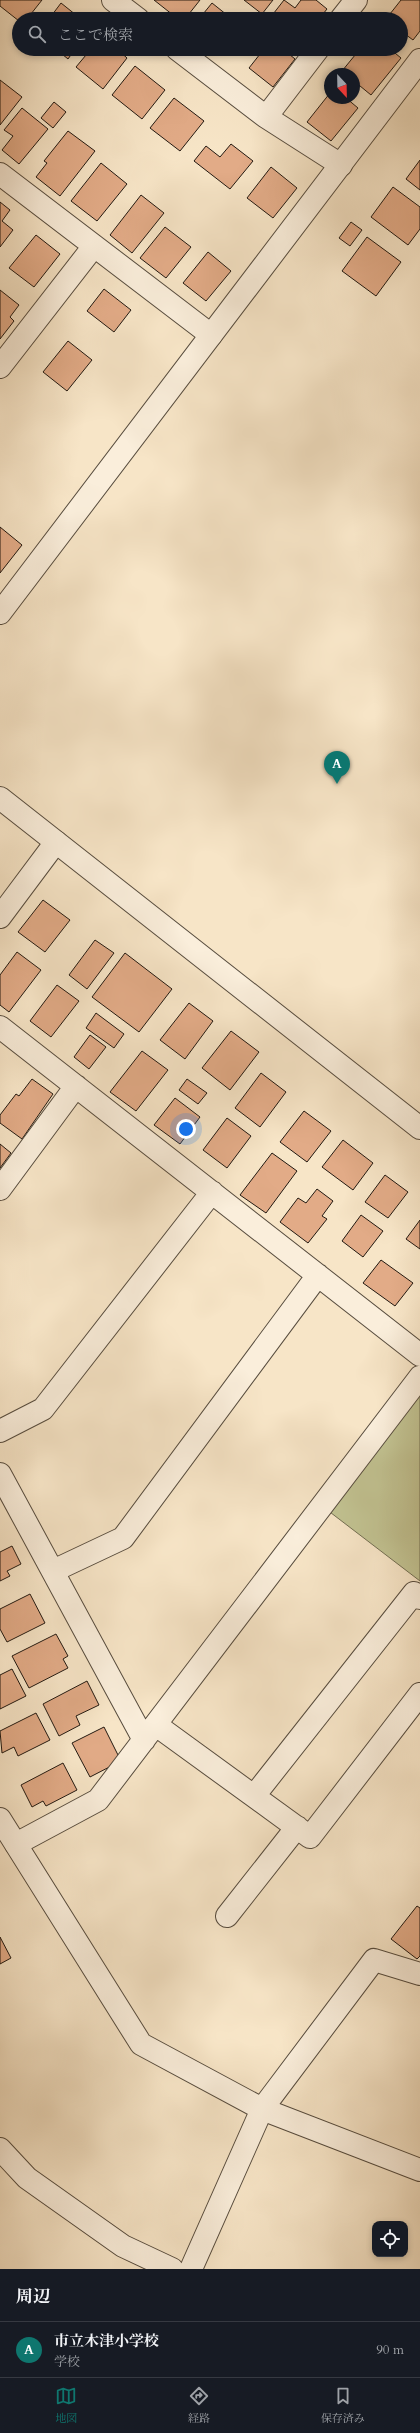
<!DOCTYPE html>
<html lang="ja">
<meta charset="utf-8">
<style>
:root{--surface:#171b24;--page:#242831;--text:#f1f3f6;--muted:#9ea1a6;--line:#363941;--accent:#0f766e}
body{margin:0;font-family:Cardo,"Noto Serif JP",serif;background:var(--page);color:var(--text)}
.controls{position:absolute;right:12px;bottom:12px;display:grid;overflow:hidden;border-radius:8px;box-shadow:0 2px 6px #0003}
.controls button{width:36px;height:36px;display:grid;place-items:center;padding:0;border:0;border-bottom:1px solid var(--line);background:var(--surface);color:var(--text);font:20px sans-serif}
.compass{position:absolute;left:324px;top:68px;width:36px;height:36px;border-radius:50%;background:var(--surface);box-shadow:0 2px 6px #0003;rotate:158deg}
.you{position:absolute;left:186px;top:1129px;width:14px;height:14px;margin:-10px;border:3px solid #fff;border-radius:50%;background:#1a73e8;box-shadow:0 0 0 6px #1a73e833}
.badge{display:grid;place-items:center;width:26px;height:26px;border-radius:50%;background:var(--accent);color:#fff;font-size:13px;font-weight:700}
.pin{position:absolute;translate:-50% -33px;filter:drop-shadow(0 1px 2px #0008)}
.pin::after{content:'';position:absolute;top:21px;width:14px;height:12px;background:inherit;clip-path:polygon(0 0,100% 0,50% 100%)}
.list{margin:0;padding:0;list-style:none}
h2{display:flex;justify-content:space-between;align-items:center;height:52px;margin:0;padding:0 16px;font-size:17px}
h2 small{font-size:13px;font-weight:400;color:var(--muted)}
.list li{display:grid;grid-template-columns:26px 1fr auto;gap:12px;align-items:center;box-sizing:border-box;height:56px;padding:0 16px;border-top:1px solid var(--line)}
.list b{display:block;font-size:15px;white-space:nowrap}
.list p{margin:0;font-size:13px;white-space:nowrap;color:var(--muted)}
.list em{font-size:13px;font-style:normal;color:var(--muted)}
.icon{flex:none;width:22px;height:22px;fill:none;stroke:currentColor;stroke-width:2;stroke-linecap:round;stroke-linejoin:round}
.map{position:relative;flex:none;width:420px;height:2269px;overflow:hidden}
.search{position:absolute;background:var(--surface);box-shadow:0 2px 6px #0003;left:12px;right:12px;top:12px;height:44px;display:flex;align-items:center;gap:10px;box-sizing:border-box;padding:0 14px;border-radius:22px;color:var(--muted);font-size:15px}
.sheet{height:108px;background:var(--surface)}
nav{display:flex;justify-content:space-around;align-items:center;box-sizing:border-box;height:56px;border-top:1px solid var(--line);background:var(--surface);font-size:11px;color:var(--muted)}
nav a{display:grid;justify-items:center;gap:2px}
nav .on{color:var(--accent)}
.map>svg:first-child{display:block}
</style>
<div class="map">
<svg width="420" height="2269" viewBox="0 0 420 2269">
<rect width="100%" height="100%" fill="#f7e5c7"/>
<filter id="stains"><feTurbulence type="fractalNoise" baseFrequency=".005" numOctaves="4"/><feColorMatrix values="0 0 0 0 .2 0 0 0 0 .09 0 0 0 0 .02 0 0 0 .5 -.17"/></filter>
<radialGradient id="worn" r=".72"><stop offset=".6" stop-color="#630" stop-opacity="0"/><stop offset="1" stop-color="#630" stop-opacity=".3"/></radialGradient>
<path fill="#c2c392" stroke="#726e52" d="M 420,1377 L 420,1581 L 322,1506 Z"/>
<path fill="#e2ab87" stroke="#221911" d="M 0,0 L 42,0 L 27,19 L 19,19 L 19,21 L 0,6 Z
M 154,0 L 200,0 L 185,19 L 178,19 Z
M 244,0 L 273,0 L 262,14 Z
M 284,0 L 295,8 L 301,0 L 316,0 L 327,9 L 319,19 L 272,19 L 270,18 Z
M 401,0 L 420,0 L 420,31 L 413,40 L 401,31 L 401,19 L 386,19 Z
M 61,3 L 81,19 L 49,19 Z
M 212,3 L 232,19 L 199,19 Z
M 56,49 L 75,49 L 68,59 Z
M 91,49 L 117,49 L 127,58 L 103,89 L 76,67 Z
M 264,49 L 283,49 L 295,59 L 273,87 L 249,68 Z
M 360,49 L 390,49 L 401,58 L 371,95 L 354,81 L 354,74 L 345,74 L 342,71 Z
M 135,66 L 165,90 L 142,119 L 112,95 Z
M 0,80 L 22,97 L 0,125 Z
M 330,93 L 330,98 L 346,98 L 358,108 L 331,141 L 307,122 Z
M 174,98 L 204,121 L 180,151 L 150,128 Z
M 54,102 L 66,112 L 53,128 L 41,118 Z
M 22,108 L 48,129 L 19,164 L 2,150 L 13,136 L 4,130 Z
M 68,131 L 95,151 L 60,196 L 36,177 L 47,163 L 44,161 Z
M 231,144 L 253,161 L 230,189 L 194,161 L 206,146 L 220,157 Z
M 420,160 L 420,190 L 406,179 Z
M 101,163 L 127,184 L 97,221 L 71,201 Z
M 271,167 L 297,188 L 273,218 L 247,198 Z
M 393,187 L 420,207 L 420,229 L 408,245 L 371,217 Z
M 141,195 L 164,213 L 132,253 L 110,235 Z
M 0,202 L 10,210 L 2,221 L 13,230 L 0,247 Z
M 351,222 L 362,230 L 350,246 L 339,238 Z
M 165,227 L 191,247 L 166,278 L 140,258 Z
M 36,235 L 60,254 L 34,287 L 9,268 Z
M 367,237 L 401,262 L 376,296 L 342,271 Z
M 208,252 L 231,271 L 206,301 L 183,283 Z
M 104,289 L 131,310 L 114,332 L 87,311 Z
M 0,290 L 19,305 L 10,317 L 14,321 L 0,339 Z
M 68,341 L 92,360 L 67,391 L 43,372 Z
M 0,527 L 22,545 L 0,573 Z
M 43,900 L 70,920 L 45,952 L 18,932 Z
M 95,940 L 114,953 L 87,989 L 69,975 Z
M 17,952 L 41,970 L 9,1012 L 0,1005 L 0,975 Z
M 125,953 L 172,989 L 139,1032 L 92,997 Z
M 57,985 L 79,1001 L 51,1037 L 30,1021 Z
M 189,1003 L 213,1021 L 185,1059 L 160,1040 Z
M 96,1013 L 124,1034 L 114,1048 L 86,1028 Z
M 231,1031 L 259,1052 L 230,1090 L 202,1068 Z
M 90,1035 L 106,1047 L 89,1069 L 74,1057 Z
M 142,1051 L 168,1070 L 136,1111 L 110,1092 Z
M 261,1073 L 286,1092 L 260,1127 L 235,1108 Z
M 32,1079 L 53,1094 L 22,1139 L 0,1123 L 0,1115 L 16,1094 L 19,1096 Z
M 187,1079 L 207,1093 L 198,1104 L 179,1090 Z
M 175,1098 L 200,1117 L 180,1144 L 154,1125 Z
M 304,1111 L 331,1131 L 307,1162 L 280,1142 Z
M 227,1118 L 251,1136 L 227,1168 L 203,1150 Z
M 343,1140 L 373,1163 L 353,1190 L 322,1167 Z
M 0,1144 L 11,1153 L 0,1168 Z
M 272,1153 L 297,1171 L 266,1213 L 240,1195 Z
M 385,1175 L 408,1192 L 388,1218 L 365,1202 Z
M 317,1189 L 333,1201 L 322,1216 L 327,1219 L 308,1243 L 280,1222 L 298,1198 L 306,1203 Z
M 361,1215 L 383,1231 L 363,1257 L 342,1241 Z
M 420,1220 L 420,1249 L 406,1239 Z
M 381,1260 L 413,1283 L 395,1306 L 363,1283 Z
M 12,1546 L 21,1564 L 7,1571 L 10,1576 L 0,1581 L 0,1552 Z
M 30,1594 L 45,1623 L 7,1642 L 0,1629 L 0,1609 Z
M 56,1634 L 68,1656 L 63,1659 L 68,1668 L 29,1688 L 12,1656 Z
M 12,1669 L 26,1696 L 0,1709 L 0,1675 Z
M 87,1681 L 99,1705 L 76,1716 L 80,1725 L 59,1736 L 43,1704 Z
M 36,1713 L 50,1740 L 18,1756 L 14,1747 L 2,1753 L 0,1731 Z
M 104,1727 L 121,1761 L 90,1777 L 72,1743 Z
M 63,1763 L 77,1790 L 46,1806 L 43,1801 L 32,1807 L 21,1785 Z
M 417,1906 L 420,1908 L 420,1956 L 417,1959 L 391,1939 Z
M 0,1937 L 11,1958 L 0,1964 Z"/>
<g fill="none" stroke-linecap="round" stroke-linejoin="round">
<defs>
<path id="minor" d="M 113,0 L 138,19
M 341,19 L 356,0
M 177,49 L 266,117
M 318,49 L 266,117 L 341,165
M 0,174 L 211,335
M 0,367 L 94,246
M 0,917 L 56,842
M 0,1027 L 420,1355
M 0,1189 L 76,1086
M 0,1431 L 43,1409 L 212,1192
M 0,1474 L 144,1740
M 53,1571 L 123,1538 L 318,1275
M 156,1725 L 310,1837 L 420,1694
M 254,1796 L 414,1593 L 420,1598
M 16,1844 L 98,1800 L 420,1377
M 227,1916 L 297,1827
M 0,2149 L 27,2178 L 123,2246 L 172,2269
M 191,2269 L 262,2109 L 374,1960 L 420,1974"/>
<path id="tertiary" d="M 0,613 L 420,60
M 0,798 L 420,1128
M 0,1819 L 141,2044 L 262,2109 L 420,2170"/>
</defs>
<use href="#minor" stroke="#574c3e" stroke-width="24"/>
<use href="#tertiary" stroke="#574c3e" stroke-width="24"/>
<use href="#minor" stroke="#faeedb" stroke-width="22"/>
<use href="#tertiary" stroke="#faeedb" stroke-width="22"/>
</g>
<rect width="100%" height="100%" filter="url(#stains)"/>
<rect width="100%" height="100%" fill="url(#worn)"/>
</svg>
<div class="controls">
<button><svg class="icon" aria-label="locate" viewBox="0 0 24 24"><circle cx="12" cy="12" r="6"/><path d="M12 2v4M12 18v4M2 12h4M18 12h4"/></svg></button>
</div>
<svg class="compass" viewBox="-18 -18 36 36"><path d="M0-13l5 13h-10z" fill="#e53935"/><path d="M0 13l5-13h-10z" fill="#9ea1a6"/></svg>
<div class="you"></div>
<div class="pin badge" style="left:337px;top:784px">A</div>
<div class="search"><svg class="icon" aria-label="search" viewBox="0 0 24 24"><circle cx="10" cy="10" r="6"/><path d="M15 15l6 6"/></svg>ここで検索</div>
</div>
<section class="sheet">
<h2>周辺<small></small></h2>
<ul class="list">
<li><span class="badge">A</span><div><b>市立木津小学校</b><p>学校</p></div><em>90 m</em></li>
</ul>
</section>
<nav>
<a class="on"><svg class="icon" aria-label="map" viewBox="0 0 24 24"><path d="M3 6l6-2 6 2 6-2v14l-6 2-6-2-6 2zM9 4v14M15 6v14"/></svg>地図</a>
<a><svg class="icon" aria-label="directions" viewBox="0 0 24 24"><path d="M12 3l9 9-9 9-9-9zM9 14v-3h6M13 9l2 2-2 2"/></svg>経路</a>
<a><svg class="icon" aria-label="saved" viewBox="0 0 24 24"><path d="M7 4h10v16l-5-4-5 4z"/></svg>保存済み</a>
</nav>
